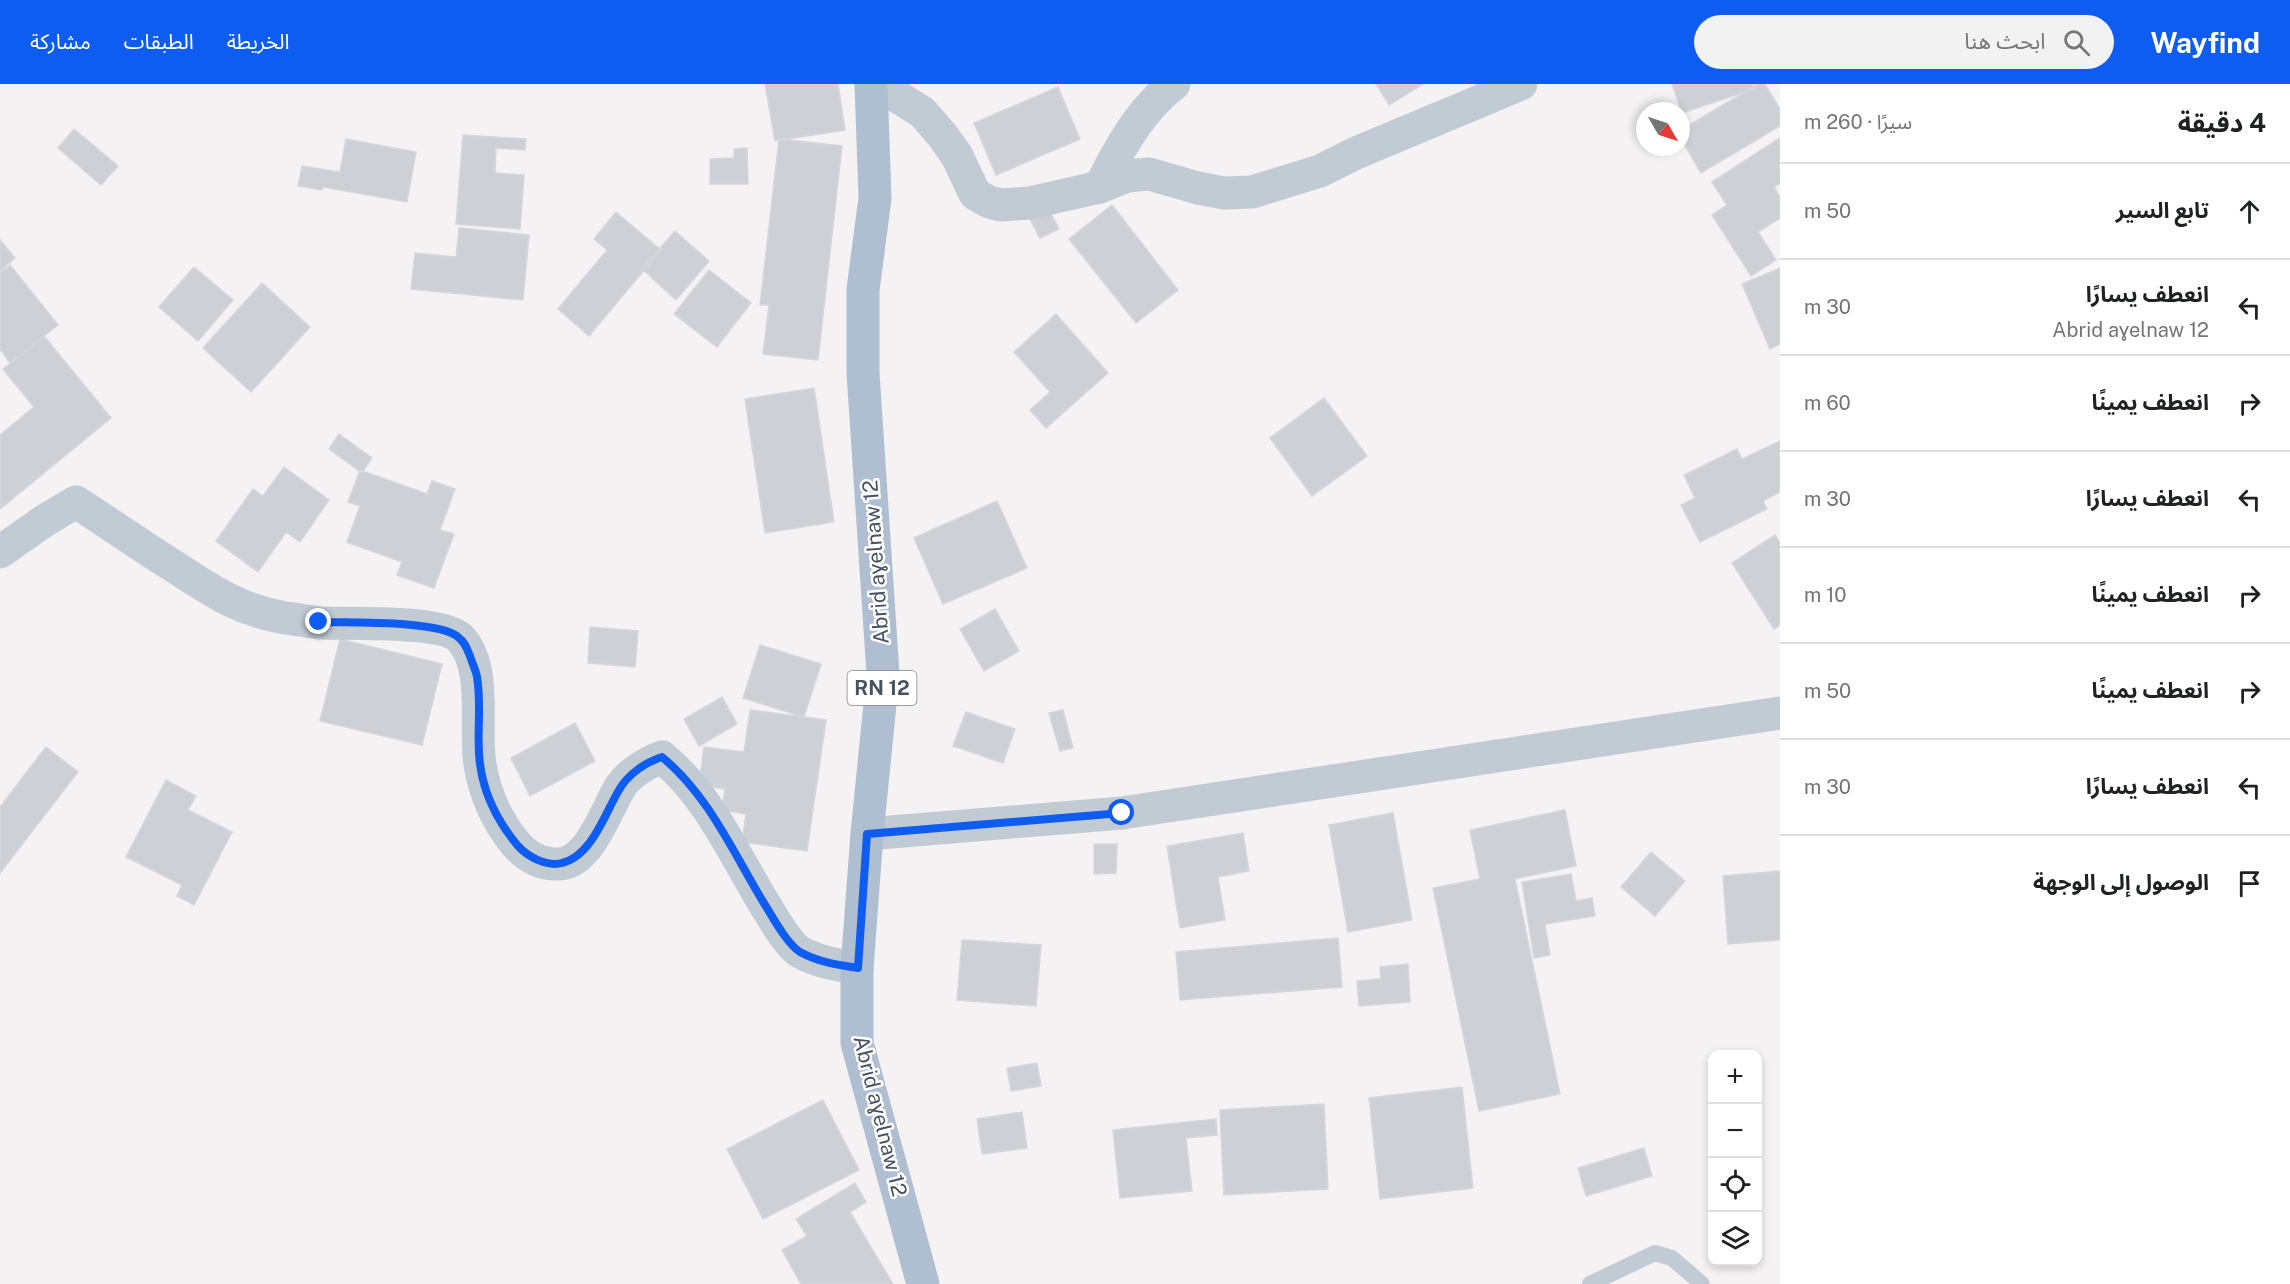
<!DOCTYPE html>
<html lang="ar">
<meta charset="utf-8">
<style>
:root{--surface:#fff;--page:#f2f2f2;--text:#202124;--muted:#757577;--line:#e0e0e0;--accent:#0f5cf1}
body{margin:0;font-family:"Public Sans","Noto Sans Arabic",sans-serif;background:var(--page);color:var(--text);direction:rtl}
.controls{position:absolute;right:18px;bottom:18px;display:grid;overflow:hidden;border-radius:12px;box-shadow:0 3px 9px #0003}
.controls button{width:54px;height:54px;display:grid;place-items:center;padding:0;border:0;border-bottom:2px solid var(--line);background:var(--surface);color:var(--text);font:30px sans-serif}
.compass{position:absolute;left:1636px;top:18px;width:54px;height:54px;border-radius:50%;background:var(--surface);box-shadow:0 3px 9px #0003;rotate:129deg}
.stop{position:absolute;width:18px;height:18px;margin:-14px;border:4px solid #0f5cf1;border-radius:50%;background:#fff}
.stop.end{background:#0f5cf1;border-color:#fff;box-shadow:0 2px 6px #0008}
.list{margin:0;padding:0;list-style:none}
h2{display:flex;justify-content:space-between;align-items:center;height:78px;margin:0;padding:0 24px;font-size:26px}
h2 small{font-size:20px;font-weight:400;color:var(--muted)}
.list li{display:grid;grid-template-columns:39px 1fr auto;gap:18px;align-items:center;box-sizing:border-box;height:96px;padding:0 24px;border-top:2px solid var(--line)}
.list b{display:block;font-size:22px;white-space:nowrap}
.list p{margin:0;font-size:20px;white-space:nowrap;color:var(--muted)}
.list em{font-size:20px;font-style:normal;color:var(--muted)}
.icon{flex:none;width:33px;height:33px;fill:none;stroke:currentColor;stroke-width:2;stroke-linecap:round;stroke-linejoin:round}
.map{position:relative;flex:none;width:1780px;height:1200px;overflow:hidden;direction:ltr}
header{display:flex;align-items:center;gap:36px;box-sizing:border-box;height:84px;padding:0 30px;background:var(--accent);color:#fff}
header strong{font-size:28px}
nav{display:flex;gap:33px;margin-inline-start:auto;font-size:21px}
.search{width:420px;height:54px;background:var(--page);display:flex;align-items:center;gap:15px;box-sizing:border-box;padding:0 21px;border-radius:33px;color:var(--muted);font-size:22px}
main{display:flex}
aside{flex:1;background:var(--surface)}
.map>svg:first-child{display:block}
</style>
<header>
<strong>Wayfind</strong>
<div class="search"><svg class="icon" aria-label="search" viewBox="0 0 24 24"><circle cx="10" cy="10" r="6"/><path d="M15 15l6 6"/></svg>ابحث هنا</div>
<nav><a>الخريطة</a><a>الطبقات</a><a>مشاركة</a></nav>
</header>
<main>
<aside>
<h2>4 دقيقة<small>سيرًا · 260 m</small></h2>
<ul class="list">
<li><svg class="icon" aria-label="ahead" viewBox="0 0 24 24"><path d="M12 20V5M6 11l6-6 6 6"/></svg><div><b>تابع السير</b></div><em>50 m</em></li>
<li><svg class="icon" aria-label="left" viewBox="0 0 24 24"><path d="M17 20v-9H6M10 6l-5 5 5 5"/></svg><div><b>انعطف يسارًا</b><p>Abrid aɣelnaw 12</p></div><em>30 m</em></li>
<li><svg class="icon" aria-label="right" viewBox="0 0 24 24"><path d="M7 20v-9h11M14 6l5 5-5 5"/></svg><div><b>انعطف يمينًا</b></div><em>60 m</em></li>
<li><svg class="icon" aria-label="left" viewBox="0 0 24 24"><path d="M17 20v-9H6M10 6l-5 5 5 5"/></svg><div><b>انعطف يسارًا</b></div><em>30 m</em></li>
<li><svg class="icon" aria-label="right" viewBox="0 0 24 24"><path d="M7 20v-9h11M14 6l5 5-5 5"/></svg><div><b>انعطف يمينًا</b></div><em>10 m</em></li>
<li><svg class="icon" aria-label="right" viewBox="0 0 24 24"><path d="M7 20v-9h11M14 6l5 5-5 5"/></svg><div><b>انعطف يمينًا</b></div><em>50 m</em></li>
<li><svg class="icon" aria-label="left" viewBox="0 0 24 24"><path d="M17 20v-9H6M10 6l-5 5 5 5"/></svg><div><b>انعطف يسارًا</b></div><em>30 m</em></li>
<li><svg class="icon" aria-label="arrive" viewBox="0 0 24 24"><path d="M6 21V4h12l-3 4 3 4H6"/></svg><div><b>الوصول إلى الوجهة</b></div></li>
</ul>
</aside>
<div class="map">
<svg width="1780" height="1200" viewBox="0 0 1780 1200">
<rect width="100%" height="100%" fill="#f4f2f2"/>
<path fill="#ced0d6" stroke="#d6d7dd" stroke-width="1.5" d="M 765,0 L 838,0 L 845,46 L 775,57 Z
M 1376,0 L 1423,0 L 1389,21 Z
M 1672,0 L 1753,0 L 1754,5 L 1682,29 Z
M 1758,0 L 1765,0 L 1780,25 L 1780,42 L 1701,89 L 1681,55 L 1681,46 Z
M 1058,3 L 1080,55 L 996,91 L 974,39 Z
M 74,45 L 118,82 L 101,101 L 58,64 Z
M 463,51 L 526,55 L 525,66 L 496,64 L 495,89 L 524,91 L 520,145 L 456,140 Z
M 1780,54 L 1780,99 L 1774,103 L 1780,113 L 1780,134 L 1758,148 L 1776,176 L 1751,192 L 1712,131 L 1727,121 L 1712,98 Z
M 346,55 L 416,68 L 407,118 L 323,103 L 322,106 L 298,102 L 302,82 L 340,88 Z
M 779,55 L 842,62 L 818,276 L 763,270 L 769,221 L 760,221 Z
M 747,64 L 748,100 L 710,100 L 710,75 L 734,74 L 734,65 Z
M 1112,121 L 1178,206 L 1136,239 L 1069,155 Z
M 1049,126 L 1059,145 L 1040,154 L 1030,135 Z
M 616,128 L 661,166 L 589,252 L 558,225 L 607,166 L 594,155 Z
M 459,144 L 529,151 L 523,216 L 411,205 L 415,169 L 456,173 Z
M 675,147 L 709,177 L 676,216 L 642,185 Z
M 0,156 L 15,174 L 0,187 Z
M 10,181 L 58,241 L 10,279 L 0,265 L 0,189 Z
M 194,183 L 233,216 L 198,257 L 159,223 Z
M 1780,184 L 1780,260 L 1770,265 L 1742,200 Z
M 709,186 L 751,219 L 717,263 L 674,230 Z
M 262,199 L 310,243 L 251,308 L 203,264 Z
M 1056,230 L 1108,289 L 1046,344 L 1030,326 L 1050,308 L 1014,268 Z
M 44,252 L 111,334 L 0,425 L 0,351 L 34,323 L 3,285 Z
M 814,304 L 834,438 L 765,449 L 745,315 Z
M 1324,314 L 1367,372 L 1312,412 L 1270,354 Z
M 339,350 L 372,374 L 362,389 L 329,365 Z
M 1780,357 L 1780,408 L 1763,417 L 1767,425 L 1700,458 L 1681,421 L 1695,414 L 1684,391 L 1737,365 L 1742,375 Z
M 284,383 L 329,416 L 300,458 L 286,448 L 258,488 L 216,457 L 253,405 L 263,412 Z
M 360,386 L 427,410 L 432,397 L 455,405 L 440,446 L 454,450 L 434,504 L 397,491 L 402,478 L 347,458 L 360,422 L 348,418 Z
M 997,417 L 1027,484 L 943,520 L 914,454 Z
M 1775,451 L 1780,459 L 1780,541 L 1774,545 L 1732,479 Z
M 995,525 L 1019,567 L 984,587 L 960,545 Z
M 590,543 L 638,547 L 635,583 L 588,579 Z
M 340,555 L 442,580 L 422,661 L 320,637 Z
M 760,561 L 821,580 L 804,633 L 743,614 Z
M 722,613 L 737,640 L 699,662 L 684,635 Z
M 750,626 L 826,636 L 807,767 L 742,758 L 746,730 L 722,726 L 725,705 L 699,701 L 704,663 L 744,668 Z
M 1063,626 L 1073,664 L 1060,667 L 1049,629 Z
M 966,628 L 1015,645 L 1003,679 L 953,662 Z
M 575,639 L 595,677 L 530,712 L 511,674 Z
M 46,663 L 78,688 L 0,789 L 0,723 Z
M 166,696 L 196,712 L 188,726 L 232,748 L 194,821 L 177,812 L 182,801 L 126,773 Z
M 1565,726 L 1576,782 L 1515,795 L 1560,1010 L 1479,1027 L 1433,804 L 1480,795 L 1470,746 Z
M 1393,729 L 1412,836 L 1348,848 L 1329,741 Z
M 1243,749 L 1249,787 L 1218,793 L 1225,836 L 1180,844 L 1167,762 Z
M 1094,760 L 1117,760 L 1116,789 L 1094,790 Z
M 1651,768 L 1685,797 L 1655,832 L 1621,803 Z
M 1780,787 L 1780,856 L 1728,860 L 1723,792 Z
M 1571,790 L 1576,817 L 1592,814 L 1595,832 L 1545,840 L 1550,871 L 1534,874 L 1522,798 Z
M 1338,854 L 1342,903 L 1180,916 L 1176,868 Z
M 962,856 L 1041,861 L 1036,922 L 957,916 Z
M 1408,880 L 1410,918 L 1359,922 L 1357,897 L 1381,895 L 1380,883 Z
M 1037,979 L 1041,1002 L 1011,1007 L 1007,984 Z
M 1462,1003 L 1473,1104 L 1380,1115 L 1369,1014 Z
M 823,1016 L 859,1086 L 763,1135 L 727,1065 Z
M 1324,1020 L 1328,1105 L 1224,1111 L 1220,1026 Z
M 1022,1028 L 1027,1064 L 982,1070 L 977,1035 Z
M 1216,1035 L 1217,1051 L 1186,1054 L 1192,1107 L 1120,1114 L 1113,1046 Z
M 1644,1064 L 1652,1092 L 1586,1112 L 1578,1084 Z
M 855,1099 L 866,1118 L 850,1128 L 893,1200 L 801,1200 L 782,1166 L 807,1152 L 796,1135 Z"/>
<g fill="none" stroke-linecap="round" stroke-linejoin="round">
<path stroke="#c2cbd4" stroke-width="16" d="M 1590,1200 L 1655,1169 L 1672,1174 L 1702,1200"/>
<path stroke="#c2cbd4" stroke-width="33" d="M 877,0 L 922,28 L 943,52 L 957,72 L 975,110 L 989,118 L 1001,121 L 1029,119 L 1100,103 L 1127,92 L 1149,90 L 1198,104 L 1224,109 L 1252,108 L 1320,87 L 1356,69 L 1521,0
M 1100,103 C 1119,65 1140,26 1174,0
M 0,468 L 44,437 L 76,418 C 109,439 141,462 175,483 C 212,507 239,526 285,534 C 297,535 309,538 321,539 C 349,540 442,536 460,554 C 488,583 474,645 480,681 C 485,710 497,737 515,759 C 526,772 541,781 559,780 C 589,779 606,727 619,705 C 628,690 646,679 662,673 C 708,711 732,766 762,816 C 771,830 786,859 800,868 C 818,878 838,881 857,884
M 867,750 L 1122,729 L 1780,629"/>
<path stroke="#b0bed2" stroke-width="33" d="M 871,0 L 875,114 L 863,206 L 863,289 L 883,590 L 867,750 L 857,884 L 857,959 L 923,1200"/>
</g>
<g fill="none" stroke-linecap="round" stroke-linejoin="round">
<path stroke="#0f5cf1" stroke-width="8" d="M 319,538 C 348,539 438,536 458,553 C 465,558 467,565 470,572 C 472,579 476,586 477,593 C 482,622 476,652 480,680 C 484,711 498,738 518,762 C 528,773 547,783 562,779 C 592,772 605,729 619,706 C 628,690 646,678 662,673 C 708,711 732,766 762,816 C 771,830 786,859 800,868 C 818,878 838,881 858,884 L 867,750 L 1122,729"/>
</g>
<g text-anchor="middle" stroke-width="5" stroke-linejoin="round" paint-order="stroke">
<rect fill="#fff" stroke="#7f8790" stroke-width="1.5" x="847.5" y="587" width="69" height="34" rx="4.5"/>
<g font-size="20" font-weight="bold" fill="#485361">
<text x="882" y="611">RN 12</text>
</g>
<g font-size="21" fill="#485361" stroke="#fff">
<text transform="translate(876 478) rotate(-94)" y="7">Abrid aɣelnaw 12</text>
<text transform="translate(880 1032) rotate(76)" y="7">Abrid aɣelnaw 12</text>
</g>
</g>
</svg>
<div class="controls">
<button>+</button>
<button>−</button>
<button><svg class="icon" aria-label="locate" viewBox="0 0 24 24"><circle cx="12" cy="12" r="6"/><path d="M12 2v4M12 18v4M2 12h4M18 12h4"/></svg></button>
<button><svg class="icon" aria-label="layers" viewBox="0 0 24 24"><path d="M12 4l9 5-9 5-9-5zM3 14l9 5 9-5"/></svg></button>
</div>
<svg class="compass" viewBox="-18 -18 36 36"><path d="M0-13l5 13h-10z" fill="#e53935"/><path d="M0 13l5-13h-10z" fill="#757577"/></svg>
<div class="stop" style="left:1122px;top:729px"></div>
<div class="stop end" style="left:319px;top:538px"></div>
</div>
</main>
